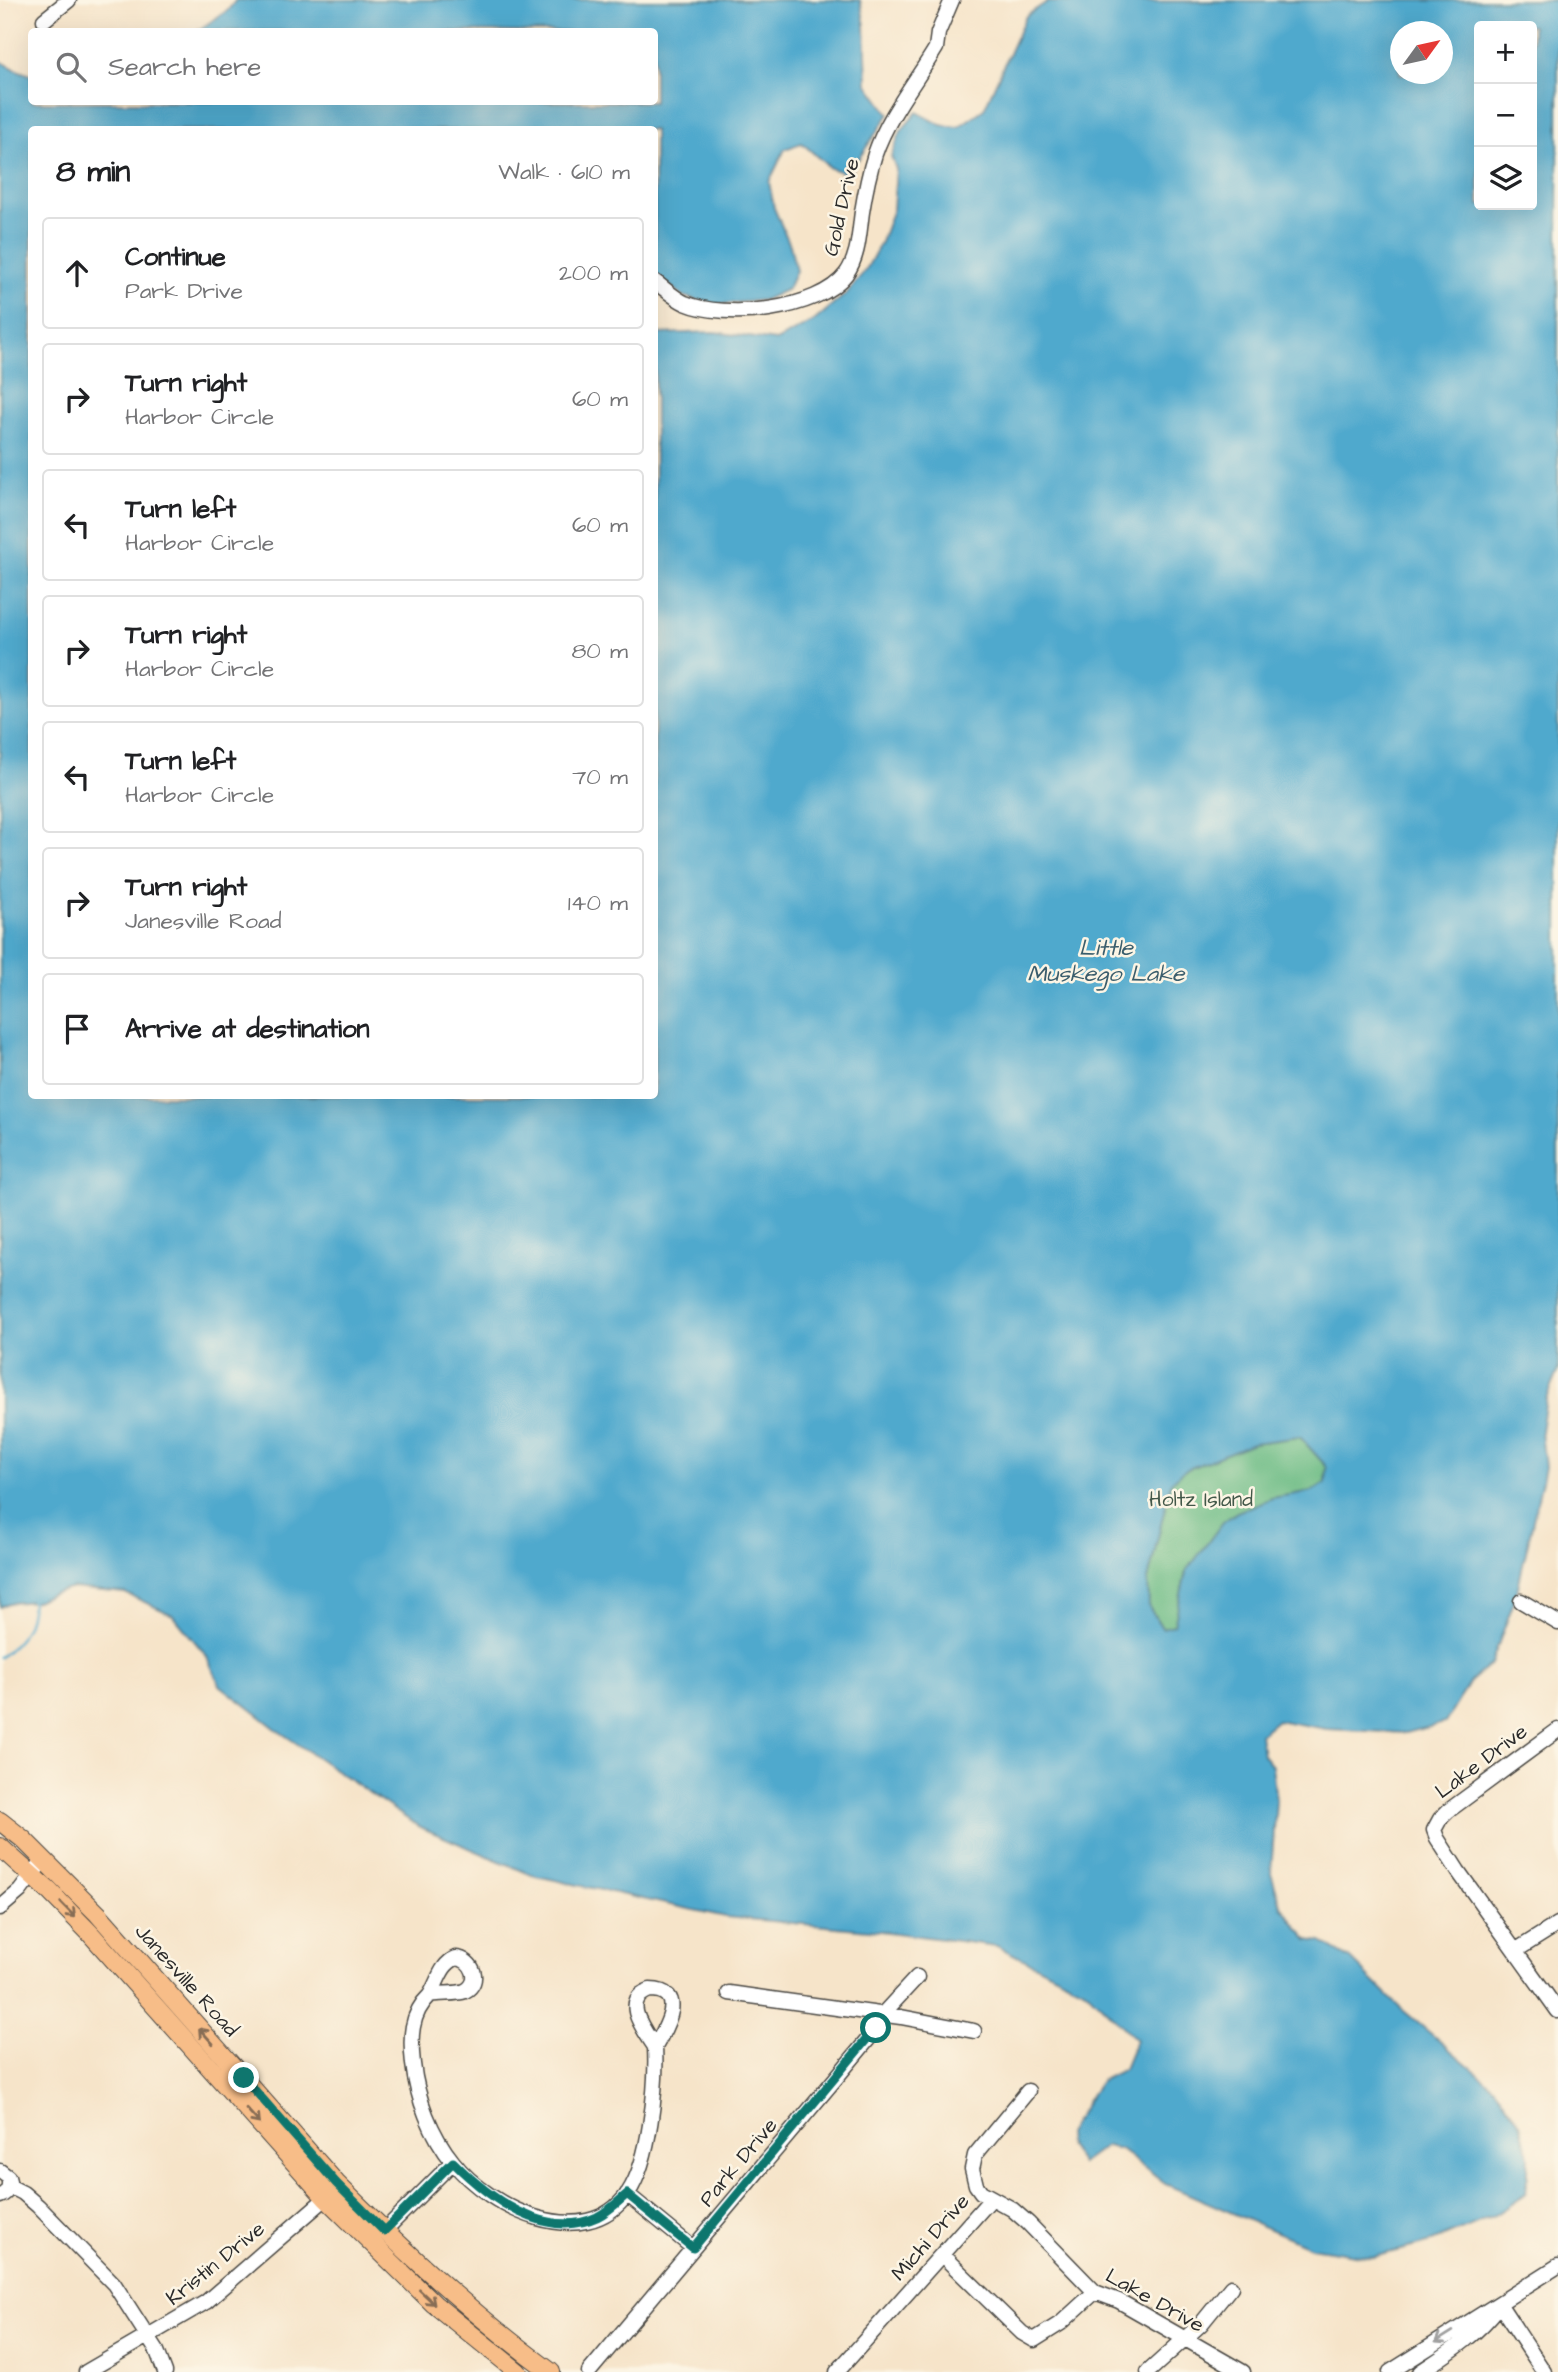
<!DOCTYPE html>
<meta charset="utf-8">
<style>
:root{--surface:#fff;--page:#f6f6f6;--text:#202124;--muted:#757577;--line:#e0e0e0}
body{margin:0;font-family:"Architects Daughter",sans-serif;background:var(--page);color:var(--text)}
.controls{position:absolute;right:21px;top:21px;display:grid;overflow:hidden;border-radius:7px;box-shadow:0 7px 28px #0002}
.controls button{width:63px;height:63px;display:grid;place-items:center;padding:0;border:0;border-bottom:2px solid var(--line);background:var(--surface);color:var(--text);font:35px sans-serif}
.compass{position:absolute;left:1390px;top:21px;width:63px;height:63px;border-radius:50%;background:var(--surface);box-shadow:0 7px 28px #0002;rotate:57deg}
.stop{position:absolute;width:21px;height:21px;margin:-16px;border:5px solid #0f766e;border-radius:50%;background:#fff}
.stop.end{background:#0f766e;border-color:#fff;box-shadow:0 2px 7px #0008}
.list{margin:0;padding:0;list-style:none}
h2{display:flex;justify-content:space-between;align-items:center;height:91px;margin:0;padding:0 28px;font-size:30px}
h2 small{font-size:23px;font-weight:400;color:var(--muted)}
.list li{display:grid;grid-template-columns:46px 1fr auto;gap:21px;align-items:center;box-sizing:border-box;height:112px;margin:0 14px 14px;padding:0 14px;border:2px solid var(--line);border-radius:7px}
.list b{display:block;font-size:26px;white-space:nowrap}
.list p{margin:0;font-size:23px;white-space:nowrap;color:var(--muted)}
.list em{font-size:23px;font-style:normal;color:var(--muted)}
.icon{flex:none;width:38px;height:38px;fill:none;stroke:currentColor;stroke-width:2;stroke-linecap:round;stroke-linejoin:round}
.map{position:relative;flex:none;width:1558px;height:2372px;overflow:hidden}
.search{position:absolute;background:var(--surface);box-shadow:0 7px 28px #0002;left:28px;top:28px;width:630px;height:77px;display:flex;align-items:center;gap:18px;box-sizing:border-box;padding:0 24px;border-radius:7px;color:var(--muted);font-size:26px}
.panel{position:absolute;background:var(--surface);box-shadow:0 7px 28px #0002;left:28px;top:126px;width:630px;height:973px;border-radius:7px}
.map>svg:first-child{display:block}
</style>
<div class="map">
<svg width="1558" height="2372" viewBox="0 0 1558 2372">
<rect width="100%" height="100%" fill="#fcf5e5"/>
<filter id="ink" filterUnits="userSpaceOnUse"><feTurbulence type="fractalNoise" baseFrequency=".0143" numOctaves="2"/><feDisplacementMap in="SourceGraphic" scale="14" xChannelSelector="R" yChannelSelector="G"/><feConvolveMatrix kernelMatrix="1 2 1 2 8 2 1 2 1" color-interpolation-filters="sRGB"/></filter>
<filter id="wash" filterUnits="userSpaceOnUse"><feTurbulence type="fractalNoise" baseFrequency=".00686" numOctaves="4" result="noise"/><feDisplacementMap in="SourceGraphic" scale="28" xChannelSelector="R" yChannelSelector="G"/><feGaussianBlur stdDeviation="1.57" result="paint"/><feColorMatrix in="noise" values="0 0 0 0 0 0 0 0 0 0 0 0 0 0 0 0 0 1.4 0 .05"/><feComposite in="paint" operator="in"/></filter>
<g filter="url(#wash)">
<rect width="100%" height="100%" fill="#f6e4c9"/>
<path fill="#71be88" stroke="#4e745a" stroke-width="2" d="M 1300,1437 L 1327,1467 L 1326,1483 L 1312,1491 L 1272,1498 L 1186,1572 L 1175,1625 L 1162,1628 L 1149,1607 L 1148,1580 L 1171,1481 L 1185,1470 L 1253,1443 Z"/>
<path fill="#50a9cd" stroke="#3e6a7c" stroke-width="2" fill-rule="evenodd" d="M 236,0 L 860,0 L 865,25 L 867,83 L 889,114 L 848,174 L 830,168 L 802,143 L 785,149 L 769,182 L 774,208 L 790,245 L 796,271 L 788,289 L 764,300 L 713,305 L 683,296 L 655,275 L 654,130 L 32,130 L 32,1096 L 654,1096 L 655,334 L 714,332 L 776,341 L 814,321 L 847,293 L 867,268 L 881,242 L 893,209 L 896,169 L 891,156 L 901,131 L 917,112 L 941,125 L 958,127 L 984,109 L 1026,16 L 1047,2 L 1558,0 L 1558,1370 L 1546,1399 L 1541,1431 L 1545,1467 L 1516,1596 L 1491,1664 L 1470,1682 L 1445,1723 L 1406,1733 L 1326,1729 L 1277,1720 L 1260,1734 L 1263,1755 L 1272,1766 L 1276,1801 L 1271,1873 L 1282,1908 L 1308,1940 L 1321,1942 L 1351,1959 L 1398,2006 L 1494,2087 L 1520,2123 L 1529,2157 L 1526,2194 L 1491,2217 L 1432,2242 L 1373,2257 L 1311,2247 L 1165,2184 L 1120,2149 L 1106,2146 L 1081,2164 L 1068,2145 L 1067,2134 L 1100,2081 L 1124,2069 L 1136,2040 L 1086,1990 L 997,1946 L 880,1931 L 726,1917 L 532,1875 L 418,1826 L 280,1732 L 220,1685 L 206,1655 L 173,1615 L 125,1593 L 73,1588 L 51,1594 L 36,1601 L 9,1603 L 0,1607 L 0,61 L 17,70 L 31,75 L 32,102 L 654,102 L 654,32 L 197,31 L 228,10 ZM 1479,26 L 1532,26 L 1532,205 L 1479,205 ZM 1400,32 L 1442,32 L 1442,74 L 1400,74 ZM 1300,1437 L 1327,1467 L 1326,1483 L 1312,1491 L 1272,1498 L 1237,1512 L 1223,1522 L 1186,1572 L 1174,1625 L 1162,1628 L 1149,1607 L 1148,1580 L 1171,1482 L 1185,1470 L 1253,1443 Z"/>
<g fill="none" stroke-linecap="round" stroke-linejoin="round">
<path stroke="#50a9cd" stroke-width="2.5" d="M 0,1657 C 21,1640 31,1628 32,1600"/>
</g>
</g>
<g filter="url(#ink)">
<g fill="none" stroke-linecap="round" stroke-linejoin="round">
<defs>
<path id="minor" d="M 44,20 L 69,0
M 654,281 C 664,288 674,298 685,303 C 725,320 818,311 846,274 C 859,256 859,233 862,212 C 865,193 869,173 875,154 C 888,116 915,83 936,48 L 938,33 L 952,0
M 1521,1601 L 1558,1623
M 1558,1730 L 1448,1811 L 1440,1819 L 1434,1830 L 1437,1838 L 1458,1871 L 1558,2011
M 0,1908 L 20,1891 L 44,1859
M 1515,1951 L 1558,1924
M 456,1958 C 473,1959 482,1982 465,1991 C 455,1995 441,1992 430,1995 C 438,1982 441,1964 456,1958 Z
M 650,1990 C 689,1990 665,2029 655,2047 C 644,2030 620,2000 650,1990 Z
M 729,1993 L 901,2017 L 974,2031
M 430,1995 C 410,2014 410,2038 413,2064 C 417,2098 431,2135 453,2162 C 489,2208 585,2255 628,2193 C 650,2161 657,2084 655,2047
M 1028,2091 L 975,2155 L 972,2169 L 976,2185 L 981,2192 L 1012,2209 L 1028,2223 L 1095,2292 L 1119,2301 L 1243,2372
M 0,2171 L 8,2177 C 11,2186 8,2193 0,2196
M 9,2186 L 23,2193 L 38,2206 L 114,2284 L 157,2351 L 165,2372
M 627,2194 L 693,2248
M 384,2231 L 453,2162
M 943,2256 L 1022,2333 L 1034,2340 L 1061,2323 L 1095,2292
M 1500,2305 L 1544,2372
M 86,2372 L 206,2302 L 326,2198
M 589,2372 L 836,2078 L 870,2037 L 881,2016 L 917,1977
M 837,2372 L 991,2199
M 1148,2372 L 1201,2324 L 1231,2287
M 1390,2372 L 1558,2266
M 1420,2372 C 1450,2352 1477,2335 1499,2306"/>
<path id="major" d="M 0,1821 L 23,1839 L 98,1914 L 336,2183 C 404,2251 474,2316 551,2372
M 0,1847 L 50,1892 L 89,1932 L 326,2198 L 434,2304 L 518,2372"/>
</defs>
<use href="#minor" stroke="#494743" stroke-width="17"/>
<use href="#major" stroke="#494743" stroke-width="20"/>
<use href="#minor" stroke="#fff" stroke-width="14"/>
<use href="#major" stroke="#f7bd88" stroke-width="18"/>
</g>
<defs><path id="oneway-shaft" d="M-6 0H5M1.5-3L5.5 0L1.5 3" fill="none" stroke-width="1.6" stroke-linecap="round" stroke-linejoin="round" transform="scale(1.75)"/></defs>
<g stroke="#876d55">
<use href="#oneway-shaft" transform="translate(68 1910) rotate(46)"/>
<use href="#oneway-shaft" transform="translate(206 2036) rotate(-132)"/>
<use href="#oneway-shaft" transform="translate(253 2116) rotate(48)"/>
<use href="#oneway-shaft" transform="translate(427 2297) rotate(43)"/>
</g>
<use stroke="#a0a0a0" href="#oneway-shaft" transform="translate(1444 2337) rotate(148)"/>
</g>
<g fill="none" stroke-linecap="round" stroke-linejoin="round" filter="url(#ink)">
<path stroke="#0f766e" stroke-width="9" d="M 244,2078 L 336,2183 L 384,2231 L 453,2162 C 488,2197 545,2241 597,2217 C 609,2211 618,2202 627,2194 L 693,2248 L 876,2028"/>
</g>
<g text-anchor="middle" stroke-width="5" stroke-linejoin="round" paint-order="stroke">
<g font-size="21" fill="#2b2b2b" stroke="#fcf5e5">
<text transform="translate(841 207) rotate(-77)" y="7">Gold Drive</text>
<text transform="translate(1481 1761) rotate(-37)" y="7">Lake Drive</text>
<text transform="translate(187 1980) rotate(48)" y="7">Janesville Road</text>
<text transform="translate(738 2162) rotate(-50)" y="7">Park Drive</text>
<text transform="translate(930 2237) rotate(-49)" y="7">Michi Drive</text>
<text transform="translate(215 2263) rotate(-39)" y="7">Kristin Drive</text>
<text transform="translate(1155 2300) rotate(29)" y="7">Lake Drive</text>
</g>
<g font-size="21" fill="#435849" stroke="#fcf5e5">
<text x="1201" y="1506">Holtz Island</text>
</g>
<g font-size="23" font-style="italic" fill="#3a5d6c" stroke="#fcf5e5">
<text x="1106" y="955">Little<tspan x="1106" dy="26">Muskego Lake</tspan></text>
</g>
</g>
</svg>
<div class="controls">
<button>+</button>
<button>−</button>
<button><svg class="icon" aria-label="layers" viewBox="0 0 24 24"><path d="M12 4l9 5-9 5-9-5zM3 14l9 5 9-5"/></svg></button>
</div>
<svg class="compass" viewBox="-18 -18 36 36"><path d="M0-13l5 13h-10z" fill="#e53935"/><path d="M0 13l5-13h-10z" fill="#757577"/></svg>
<div class="stop" style="left:876px;top:2028px"></div>
<div class="stop end" style="left:244px;top:2078px"></div>
<div class="search"><svg class="icon" aria-label="search" viewBox="0 0 24 24"><circle cx="10" cy="10" r="6"/><path d="M15 15l6 6"/></svg>Search here</div>
<section class="panel">
<h2>8 min<small>Walk · 610 m</small></h2>
<ul class="list">
<li><svg class="icon" aria-label="ahead" viewBox="0 0 24 24"><path d="M12 20V5M6 11l6-6 6 6"/></svg><div><b>Continue</b><p>Park Drive</p></div><em>200 m</em></li>
<li><svg class="icon" aria-label="right" viewBox="0 0 24 24"><path d="M7 20v-9h11M14 6l5 5-5 5"/></svg><div><b>Turn right</b><p>Harbor Circle</p></div><em>60 m</em></li>
<li><svg class="icon" aria-label="left" viewBox="0 0 24 24"><path d="M17 20v-9H6M10 6l-5 5 5 5"/></svg><div><b>Turn left</b><p>Harbor Circle</p></div><em>60 m</em></li>
<li><svg class="icon" aria-label="right" viewBox="0 0 24 24"><path d="M7 20v-9h11M14 6l5 5-5 5"/></svg><div><b>Turn right</b><p>Harbor Circle</p></div><em>80 m</em></li>
<li><svg class="icon" aria-label="left" viewBox="0 0 24 24"><path d="M17 20v-9H6M10 6l-5 5 5 5"/></svg><div><b>Turn left</b><p>Harbor Circle</p></div><em>70 m</em></li>
<li><svg class="icon" aria-label="right" viewBox="0 0 24 24"><path d="M7 20v-9h11M14 6l5 5-5 5"/></svg><div><b>Turn right</b><p>Janesville Road</p></div><em>140 m</em></li>
<li><svg class="icon" aria-label="arrive" viewBox="0 0 24 24"><path d="M6 21V4h12l-3 4 3 4H6"/></svg><div><b>Arrive at destination</b></div></li>
</ul>
</section>
</div>
